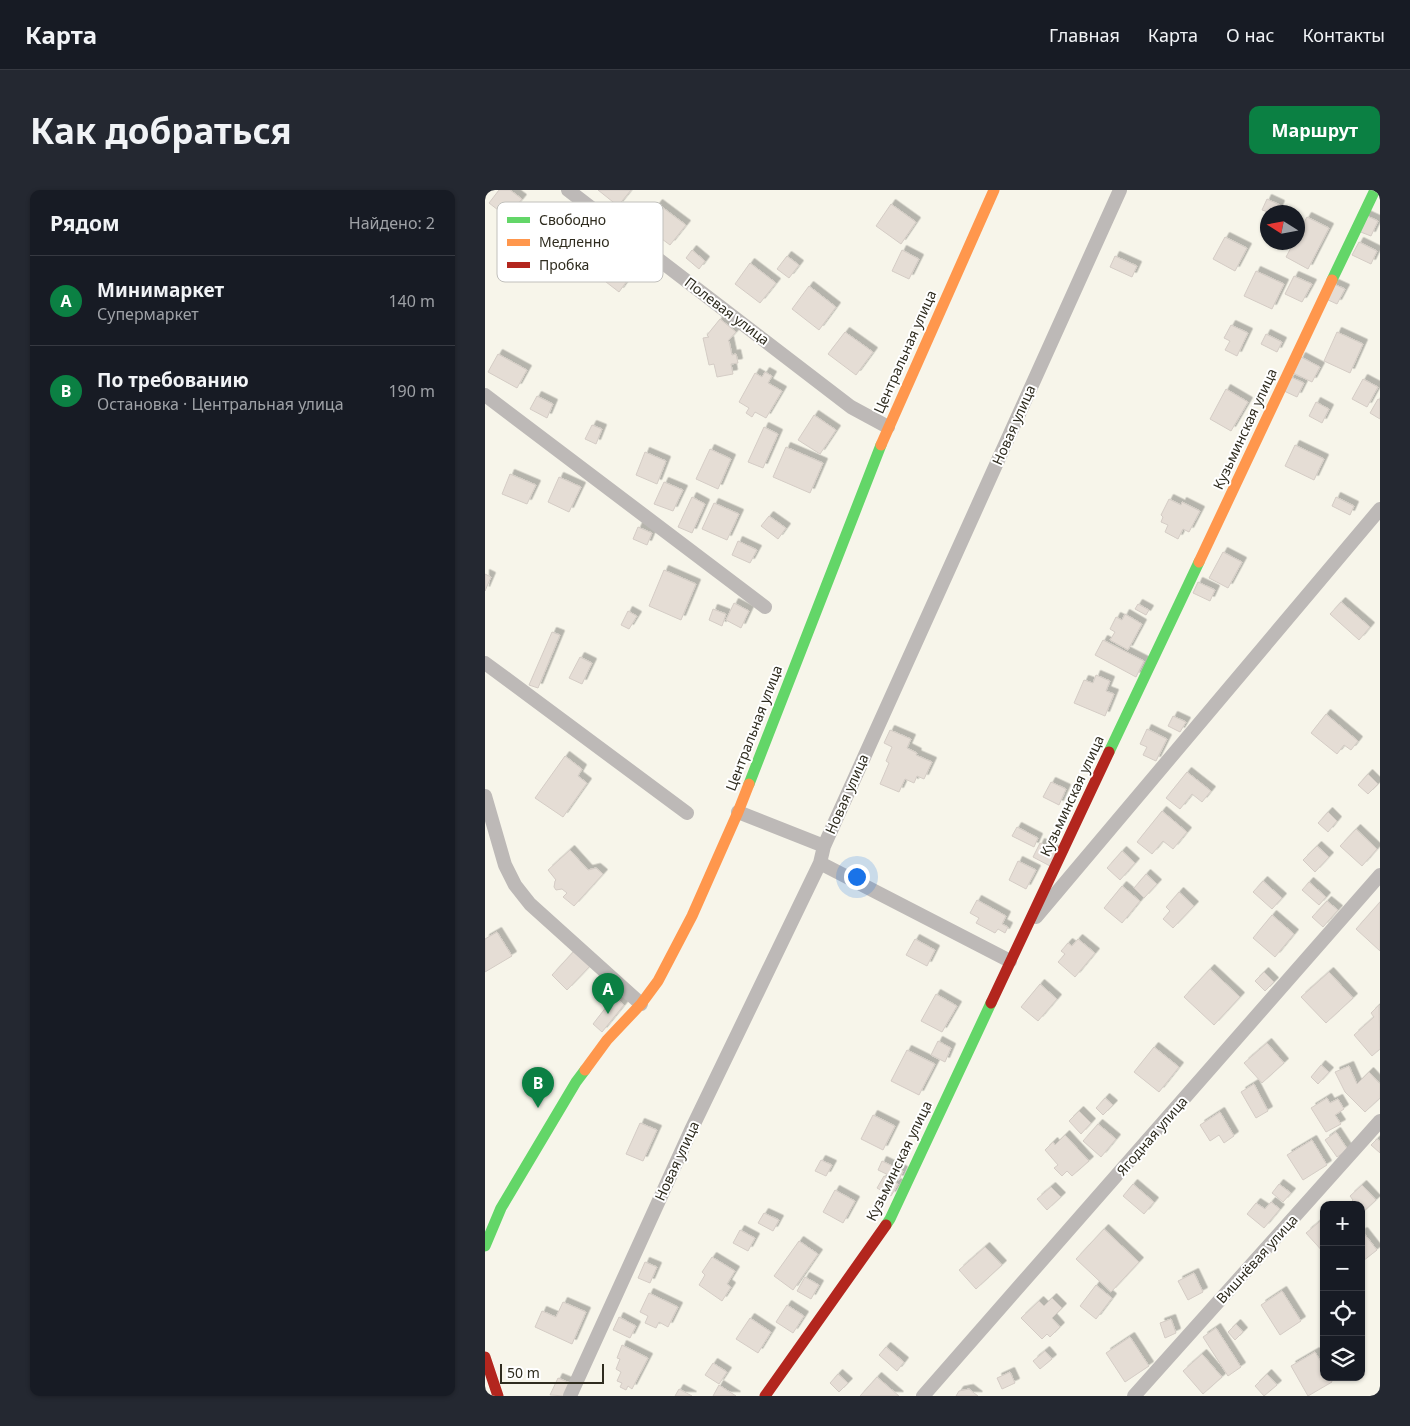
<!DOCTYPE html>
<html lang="ru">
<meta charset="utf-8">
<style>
:root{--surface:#171b24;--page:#242831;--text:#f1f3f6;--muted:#9ea1a6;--line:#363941;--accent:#0b8043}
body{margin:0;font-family:"Noto Sans",sans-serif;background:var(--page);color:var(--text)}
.controls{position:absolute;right:15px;bottom:15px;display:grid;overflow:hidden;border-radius:10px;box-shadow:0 1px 4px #0004}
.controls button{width:45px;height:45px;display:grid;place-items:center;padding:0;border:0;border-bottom:1px solid var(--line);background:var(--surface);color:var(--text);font:25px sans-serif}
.compass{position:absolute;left:775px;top:15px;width:45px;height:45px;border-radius:50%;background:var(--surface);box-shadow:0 1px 4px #0004;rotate:281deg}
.scale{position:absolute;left:15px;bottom:12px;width:104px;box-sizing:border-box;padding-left:5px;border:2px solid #2f2c1f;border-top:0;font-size:14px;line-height:18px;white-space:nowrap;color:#2f2c1f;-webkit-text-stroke:4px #fff;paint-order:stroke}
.you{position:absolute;left:371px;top:686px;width:18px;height:18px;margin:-12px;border:4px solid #fff;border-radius:50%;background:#1a73e8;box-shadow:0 0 0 8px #1a73e833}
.badge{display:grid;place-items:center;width:32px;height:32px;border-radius:50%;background:var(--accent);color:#fff;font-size:16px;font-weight:700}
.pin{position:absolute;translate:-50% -41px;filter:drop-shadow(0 1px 2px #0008)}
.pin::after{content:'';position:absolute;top:26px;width:18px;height:15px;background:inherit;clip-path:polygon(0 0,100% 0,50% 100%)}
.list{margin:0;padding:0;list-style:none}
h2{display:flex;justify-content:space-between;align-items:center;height:65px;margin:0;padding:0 20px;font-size:21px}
h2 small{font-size:16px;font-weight:400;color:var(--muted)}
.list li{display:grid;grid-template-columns:32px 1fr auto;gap:15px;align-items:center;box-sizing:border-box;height:90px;padding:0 20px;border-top:1px solid var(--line)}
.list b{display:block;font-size:19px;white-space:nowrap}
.list p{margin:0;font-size:16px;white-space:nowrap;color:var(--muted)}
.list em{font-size:16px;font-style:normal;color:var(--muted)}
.icon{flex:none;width:28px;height:28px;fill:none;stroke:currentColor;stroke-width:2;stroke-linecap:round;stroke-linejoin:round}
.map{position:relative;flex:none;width:895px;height:1206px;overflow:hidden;border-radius:10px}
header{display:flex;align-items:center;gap:30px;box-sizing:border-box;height:70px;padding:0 25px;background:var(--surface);border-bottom:1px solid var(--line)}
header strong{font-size:24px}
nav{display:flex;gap:28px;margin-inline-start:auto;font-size:18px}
.intro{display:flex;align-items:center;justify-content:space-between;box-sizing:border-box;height:120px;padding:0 30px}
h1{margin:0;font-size:35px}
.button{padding:12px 22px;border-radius:10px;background:var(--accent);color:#fff;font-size:18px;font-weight:700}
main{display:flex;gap:30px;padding:0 30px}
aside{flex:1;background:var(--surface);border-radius:10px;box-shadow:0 1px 4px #0004}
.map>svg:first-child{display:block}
</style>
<header>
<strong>Карта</strong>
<nav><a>Главная</a><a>Карта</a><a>О нас</a><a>Контакты</a></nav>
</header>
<div class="intro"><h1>Как добраться</h1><a class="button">Маршрут</a></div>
<main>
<aside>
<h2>Рядом<small>Найдено: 2</small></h2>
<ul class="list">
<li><span class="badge">A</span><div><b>Минимаркет</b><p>Супермаркет</p></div><em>140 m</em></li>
<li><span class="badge">B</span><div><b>По требованию</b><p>Остановка · Центральная улица</p></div><em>190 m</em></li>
</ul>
</aside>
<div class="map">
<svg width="895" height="1206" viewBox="0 0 895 1206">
<defs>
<filter id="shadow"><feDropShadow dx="4.5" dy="-4.5" stdDeviation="0" flood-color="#0004"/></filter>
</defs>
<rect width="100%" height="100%" fill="#f7f5ea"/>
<path fill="#e5ddd5" stroke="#d4ccc5" filter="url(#shadow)" d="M 14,0 L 25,0 L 37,9 L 22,27 L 4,13 Z
M 113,0 L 146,0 L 133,16 Z
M 782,9 L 795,15 L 792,22 L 783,22 L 777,20 Z
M 173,14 L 201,35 L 185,55 L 157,34 Z
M 406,14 L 431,32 L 416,54 L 391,36 Z
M 880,25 L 893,31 L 886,46 L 873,41 Z
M 822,27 L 844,38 L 823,79 L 801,67 L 809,52 L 812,52 L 812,45 Z
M 740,47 L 762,58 L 750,81 L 728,69 Z
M 874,52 L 892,61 L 886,74 L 867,65 Z
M 207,60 L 220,71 L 214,79 L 201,68 Z
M 417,60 L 434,69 L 424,89 L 407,81 Z
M 130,61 L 152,77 L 134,102 L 112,85 Z
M 302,66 L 314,75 L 304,88 L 292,79 Z
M 630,66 L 652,76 L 647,87 L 625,77 Z
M 265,73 L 291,93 L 275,113 L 250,94 Z
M 771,81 L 799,94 L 787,119 L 759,106 Z
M 809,86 L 827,94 L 817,112 L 800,104 Z
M 849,94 L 860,99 L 852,114 L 841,109 Z
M 324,96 L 351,117 L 334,140 L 307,119 Z
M 235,129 L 251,142 L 243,151 L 244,151 L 247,165 L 251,164 L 253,173 L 246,174 L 248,184 L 232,187 L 229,174 L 224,175 L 218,148 L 224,147 L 222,145 Z
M 746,135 L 763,143 L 752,166 L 740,160 L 745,151 L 739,148 Z
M 360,142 L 388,162 L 371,185 L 343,164 Z
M 852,142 L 878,154 L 865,183 L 839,171 Z
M 781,144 L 797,152 L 792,162 L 776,154 Z
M 13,164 L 42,180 L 32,198 L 3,182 Z
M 816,167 L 835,177 L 827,192 L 808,183 Z
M 280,182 L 287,186 L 283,193 L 297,201 L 281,228 L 270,222 L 267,227 L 261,223 L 264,218 L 254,212 L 270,183 L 277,187 Z
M 806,187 L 819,193 L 812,207 L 799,201 Z
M 878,189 L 893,197 L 882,217 L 867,209 Z
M 741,199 L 763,212 L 746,241 L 725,229 Z
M 52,206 L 68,214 L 62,228 L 45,219 Z
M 893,209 L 895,210 L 895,229 L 885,223 Z
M 831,212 L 844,219 L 837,233 L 824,226 Z
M 329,225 L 351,240 L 335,264 L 313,250 Z
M 107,235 L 117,239 L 111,254 L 100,249 Z
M 279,237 L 293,244 L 278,278 L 263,272 Z
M 810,255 L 839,269 L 829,290 L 800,276 Z
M 301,257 L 338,273 L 325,303 L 288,287 Z
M 225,259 L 246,269 L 233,299 L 211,289 Z
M 160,262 L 181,271 L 172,294 L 151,285 Z
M 25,284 L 51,295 L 42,314 L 17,304 Z
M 74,287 L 96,297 L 84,322 L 63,312 Z
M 179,292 L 198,300 L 188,321 L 169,314 Z
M 207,307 L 220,314 L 207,343 L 193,337 Z
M 851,307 L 869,316 L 865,325 L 847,316 Z
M 684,309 L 696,315 L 697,312 L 715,321 L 704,342 L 698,339 L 693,349 L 680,342 L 683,335 L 676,332 L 678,327 L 676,325 Z
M 229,313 L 254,324 L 242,350 L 217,339 Z
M 284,326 L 301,338 L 293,349 L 276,336 Z
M 153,337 L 167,343 L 162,355 L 148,349 Z
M 253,351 L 272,360 L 265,373 L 247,365 Z
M 738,362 L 757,372 L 743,398 L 724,388 Z
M 179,380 L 211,394 L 196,430 L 164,416 Z
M 0,384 L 6,387 L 0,401 Z
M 713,392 L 730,400 L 725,411 L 708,403 Z
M 856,412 L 885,437 L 874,450 L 845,424 Z
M 249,413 L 264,421 L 256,438 L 241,430 Z
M 653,414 L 664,420 L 661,425 L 650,419 Z
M 228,419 L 241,424 L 237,436 L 224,430 Z
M 143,421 L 152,426 L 144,439 L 136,435 Z
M 640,424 L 657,434 L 643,460 L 625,450 L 630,442 L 625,439 L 631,427 L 637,430 Z
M 67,442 L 75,445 L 53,498 L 44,495 Z
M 618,450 L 659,471 L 651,487 L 610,465 Z
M 95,467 L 107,473 L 97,494 L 84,488 Z
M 611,485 L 625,491 L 621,501 L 629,504 L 620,526 L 589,513 L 599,490 L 608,493 Z
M 841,524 L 873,551 L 866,560 L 859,555 L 852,564 L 826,543 Z
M 688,526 L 701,532 L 695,542 L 683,536 Z
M 662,539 L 682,549 L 671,571 L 658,565 L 662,557 L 655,554 Z
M 405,540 L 426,549 L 422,558 L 432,563 L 431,565 L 447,572 L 439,589 L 432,586 L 429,593 L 420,589 L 414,602 L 395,594 L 404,573 L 401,571 L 407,557 L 399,553 Z
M 80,566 L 97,579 L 93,586 L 102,593 L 78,627 L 50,608 Z
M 702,582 L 726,601 L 717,612 L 707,604 L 695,619 L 681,608 Z
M 883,584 L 893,594 L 883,604 L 873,595 Z
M 566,592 L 581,599 L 574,615 L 558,607 Z
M 677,621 L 702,642 L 688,659 L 678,651 L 667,664 L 652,652 Z
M 843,622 L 852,631 L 843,642 L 833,633 Z
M 532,637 L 553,648 L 549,657 L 527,646 Z
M 871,639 L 892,659 L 877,676 L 855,656 Z
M 555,653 L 572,662 L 565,676 L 548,667 Z
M 832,656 L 844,667 L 830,682 L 818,670 Z
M 85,660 L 103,680 L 111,678 L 118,684 L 89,716 L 78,707 L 82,703 L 77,699 L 71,700 L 69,697 L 70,691 L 71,690 L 63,680 Z
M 637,661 L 650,673 L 635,690 L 622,678 Z
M 533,671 L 551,680 L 541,699 L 524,690 Z
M 661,684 L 672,694 L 659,708 L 649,698 Z
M 778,691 L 797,708 L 787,719 L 768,702 Z
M 824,692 L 841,707 L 834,715 L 817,700 Z
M 637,696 L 655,711 L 637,733 L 619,718 Z
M 694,702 L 709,716 L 688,738 L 678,729 L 685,721 L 681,717 Z
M 492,710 L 521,726 L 517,734 L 523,737 L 520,743 L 513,739 L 510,743 L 491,733 L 494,728 L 485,723 Z
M 842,711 L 853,720 L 838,737 L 827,727 Z
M 895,712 L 895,761 L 871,739 Z
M 787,725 L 809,744 L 790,767 L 768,748 Z
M 12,742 L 27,766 L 0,782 L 0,749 Z
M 430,749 L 450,760 L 442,776 L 421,765 Z
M 593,749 L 610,763 L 590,787 L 573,772 L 580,764 L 576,761 L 583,753 L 587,756 Z
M 89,761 L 105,776 L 82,800 L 67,785 Z
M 725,779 L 755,807 L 729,835 L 699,807 Z
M 779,782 L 789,792 L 780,801 L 770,791 Z
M 844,782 L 868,808 L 841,833 L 816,807 Z
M 555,794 L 572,809 L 553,831 L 536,817 Z
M 451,804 L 472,816 L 457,842 L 436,831 Z
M 129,807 L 139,815 L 117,842 L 108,834 Z
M 894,815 L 895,859 L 887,866 L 869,845 L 889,827 L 886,823 Z
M 453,851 L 466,858 L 460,872 L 446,865 Z
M 782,853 L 799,873 L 777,893 L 759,873 Z
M 669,857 L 694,877 L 674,902 L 649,882 Z
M 422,860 L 450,874 L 434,905 L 406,891 Z
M 836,875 L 844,882 L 833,894 L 826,887 Z
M 864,876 L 872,894 L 884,882 L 895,894 L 895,908 L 880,922 L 860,902 L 850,882 Z
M 769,894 L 783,921 L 771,928 L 756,902 Z
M 620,908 L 628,915 L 618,925 L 611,918 Z
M 842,908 L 845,913 L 853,909 L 859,919 L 850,925 L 856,934 L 841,942 L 826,918 Z
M 594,921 L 606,933 L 596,944 L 584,931 Z
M 735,922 L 749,946 L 739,953 L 734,945 L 725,951 L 715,935 Z
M 388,925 L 410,936 L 398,960 L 376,949 Z
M 155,933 L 172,940 L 158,971 L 141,964 Z
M 613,934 L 631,949 L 616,967 L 598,951 Z
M 851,942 L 863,960 L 852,967 L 840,950 Z
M 580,945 L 604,971 L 587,986 L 582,981 L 577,986 L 569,978 L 573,975 L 560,960 L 568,952 L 570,955 Z
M 892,949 L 895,951 L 895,963 L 886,955 Z
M 827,950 L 842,975 L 818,990 L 802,965 Z
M 336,970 L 347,975 L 341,986 L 330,981 Z
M 397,971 L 418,981 L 414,990 L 393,980 Z
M 399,986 L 413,994 L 406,1006 L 392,998 Z
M 648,994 L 669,1012 L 659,1024 L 638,1006 Z
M 794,994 L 806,1003 L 798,1012 L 787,1003 Z
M 877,995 L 891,1010 L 876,1024 L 876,1015 L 864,1014 L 868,1010 L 865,1006 Z
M 566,997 L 576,1007 L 562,1020 L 552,1009 Z
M 350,1000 L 370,1011 L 358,1033 L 338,1022 Z
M 786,1012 L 795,1019 L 779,1038 L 762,1024 L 771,1013 L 780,1019 Z
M 279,1023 L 294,1030 L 288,1041 L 273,1033 Z
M 839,1028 L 839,1063 L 821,1043 Z
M 619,1039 L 654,1072 L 626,1102 L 591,1069 Z
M 255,1040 L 270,1048 L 263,1061 L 248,1053 Z
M 878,1042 L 892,1060 L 878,1071 L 876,1069 L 876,1043 Z
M 314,1051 L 333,1064 L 308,1100 L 289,1086 Z
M 500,1057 L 517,1075 L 491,1099 L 474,1080 Z
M 227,1067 L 250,1081 L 242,1094 L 246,1097 L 237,1111 L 214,1095 L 220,1085 L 217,1082 Z
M 160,1072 L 172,1077 L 165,1093 L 153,1088 Z
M 709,1083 L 718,1102 L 703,1110 L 693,1091 Z
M 320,1087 L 334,1095 L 326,1109 L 312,1101 Z
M 611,1095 L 627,1108 L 611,1129 L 595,1116 Z
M 797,1101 L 816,1131 L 795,1145 L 776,1115 Z
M 164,1103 L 193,1117 L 183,1137 L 174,1132 L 171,1138 L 160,1133 L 163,1126 L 155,1122 Z
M 567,1108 L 577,1118 L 567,1128 L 575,1137 L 565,1147 L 562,1144 L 557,1149 L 536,1128 L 554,1111 L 559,1116 Z
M 78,1112 L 101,1122 L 87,1154 L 50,1137 L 57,1121 L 71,1127 Z
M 302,1115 L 319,1126 L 308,1143 L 291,1132 Z
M 134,1127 L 151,1136 L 145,1148 L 128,1140 Z
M 265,1128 L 286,1142 L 273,1163 L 251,1149 Z
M 686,1129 L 691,1143 L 680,1148 L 675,1133 Z
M 751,1134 L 758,1142 L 750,1150 L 743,1142 Z
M 731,1138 L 756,1177 L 743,1186 L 718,1147 Z
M 645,1147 L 664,1176 L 640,1192 L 621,1163 Z
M 137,1155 L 163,1168 L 147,1199 L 143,1196 L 141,1200 L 135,1197 L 137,1193 L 132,1191 L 136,1182 L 131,1179 L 135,1169 L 132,1168 Z
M 401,1157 L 419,1172 L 412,1181 L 394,1165 Z
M 560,1161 L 567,1169 L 555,1179 L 548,1171 Z
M 830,1162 L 839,1177 L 839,1187 L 845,1187 L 847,1192 L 823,1206 L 806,1176 Z
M 717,1164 L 737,1187 L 718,1204 L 698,1181 Z
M 228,1173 L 242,1182 L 234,1194 L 220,1185 Z
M 525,1182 L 530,1193 L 517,1199 L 512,1188 Z
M 353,1184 L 363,1193 L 354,1202 L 345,1193 Z
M 782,1184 L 792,1195 L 779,1206 L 770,1196 Z
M 392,1187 L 414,1206 L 375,1206 Z
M 73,1188 L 85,1193 L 80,1206 L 65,1205 Z
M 234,1195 L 251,1206 L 228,1206 Z
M 194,1199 L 207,1206 L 190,1206 Z
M 484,1199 L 493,1206 L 471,1206 L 474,1201 Z"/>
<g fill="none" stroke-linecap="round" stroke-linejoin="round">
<path stroke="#bdb9b7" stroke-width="14" d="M 83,0 L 366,217 L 403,237
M 0,205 L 280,417
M 0,473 L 202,623
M 0,606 L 20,675 L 30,695 L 45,714 L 156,814
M 253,622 L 339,656
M 335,673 L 525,771
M 551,727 L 895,319
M 85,1206 L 207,938 L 335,673 L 339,656 L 635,0
M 438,1206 L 895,685
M 649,1206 L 895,931"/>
<path stroke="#63d668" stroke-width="11" d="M 847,90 L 890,0
M 624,562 L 714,372
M 264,594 L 396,255
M 401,1035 L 405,1029 L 506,813
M 0,1056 L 16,1018 L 91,892 L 100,880"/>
<path stroke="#ff974d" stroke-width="11" d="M 396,255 L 509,0
M 714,372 L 847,90
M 100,880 L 122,850 L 156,814 L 173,791 L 207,726 L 253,622 L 264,594"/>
<path stroke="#b3261e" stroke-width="11" d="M 506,813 L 624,562
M 0,1167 L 13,1206
M 280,1206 L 401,1035"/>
</g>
<g text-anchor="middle" stroke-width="4" stroke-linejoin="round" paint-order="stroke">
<g font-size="14" fill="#2f2c1f" stroke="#fff">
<text transform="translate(242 121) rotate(37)" y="5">Полевая улица</text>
<text transform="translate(420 162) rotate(-66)" y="5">Центральная улица</text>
<text transform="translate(529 235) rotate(-66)" y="5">Новая улица</text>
<text transform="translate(760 239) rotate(-65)" y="5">Кузьминская улица</text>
<text transform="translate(269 538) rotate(-69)" y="5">Центральная улица</text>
<text transform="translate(362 604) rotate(-66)" y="5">Новая улица</text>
<text transform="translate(587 606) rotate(-65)" y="5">Кузьминская улица</text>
<text transform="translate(667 946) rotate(-49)" y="5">Ягодная улица</text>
<text transform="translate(192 971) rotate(-65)" y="5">Новая улица</text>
<text transform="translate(414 971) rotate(-64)" y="5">Кузьминская улица</text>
<text transform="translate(772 1069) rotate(-48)" y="5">Вишнёвая улица</text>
</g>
</g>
<rect x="12" y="12" width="166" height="80" rx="8" fill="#fff" stroke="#c1c0bc" stroke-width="1"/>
<rect x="22" y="27" width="23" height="6" fill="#63d668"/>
<rect x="22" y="49" width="23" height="7" fill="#ff974d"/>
<rect x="22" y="72" width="23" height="6" fill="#b3261e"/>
<g font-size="14" fill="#2f2c1f">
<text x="54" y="35">Свободно</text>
<text x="54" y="57">Медленно</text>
<text x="54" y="80">Пробка</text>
</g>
</svg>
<div class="controls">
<button>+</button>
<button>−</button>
<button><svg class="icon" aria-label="locate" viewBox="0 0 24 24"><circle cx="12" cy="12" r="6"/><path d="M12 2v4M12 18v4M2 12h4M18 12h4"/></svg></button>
<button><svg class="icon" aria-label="layers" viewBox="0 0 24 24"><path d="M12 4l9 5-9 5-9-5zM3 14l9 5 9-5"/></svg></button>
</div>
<svg class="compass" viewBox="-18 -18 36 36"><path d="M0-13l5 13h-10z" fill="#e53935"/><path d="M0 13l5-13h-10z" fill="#9ea1a6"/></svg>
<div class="scale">50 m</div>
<div class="you"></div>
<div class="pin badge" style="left:123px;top:824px">A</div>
<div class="pin badge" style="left:53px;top:918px">B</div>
</div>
</main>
